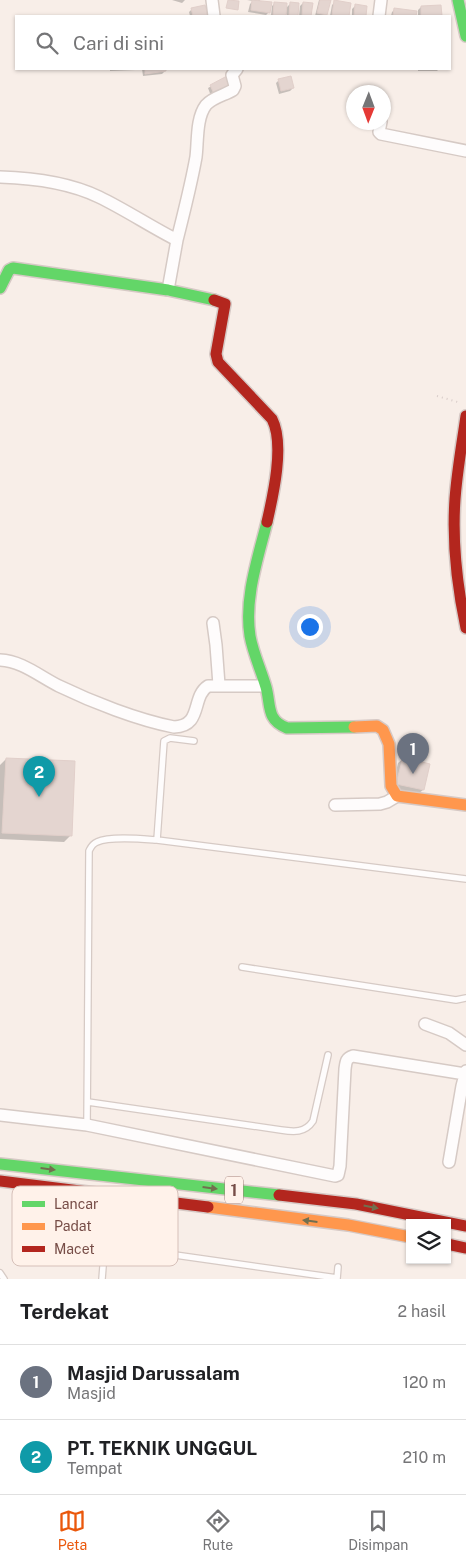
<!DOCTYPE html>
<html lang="id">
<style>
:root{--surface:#fff;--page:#f2f2f2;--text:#202124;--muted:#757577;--line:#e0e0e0;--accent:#ea580c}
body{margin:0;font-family:"Public Sans",sans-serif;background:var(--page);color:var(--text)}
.controls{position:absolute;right:15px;bottom:15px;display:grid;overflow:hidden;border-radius:0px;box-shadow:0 1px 4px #0004}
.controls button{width:45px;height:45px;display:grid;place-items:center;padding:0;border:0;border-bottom:1px solid var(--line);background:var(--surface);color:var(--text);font:25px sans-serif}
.compass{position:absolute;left:346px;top:85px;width:45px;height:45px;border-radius:50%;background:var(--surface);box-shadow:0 1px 4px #0004;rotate:181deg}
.you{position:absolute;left:309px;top:626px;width:18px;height:18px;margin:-12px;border:4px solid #fff;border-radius:50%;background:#1a73e8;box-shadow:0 0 0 8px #1a73e833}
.badge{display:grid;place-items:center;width:32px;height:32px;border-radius:50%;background:var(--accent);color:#fff;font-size:16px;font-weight:700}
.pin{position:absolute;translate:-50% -41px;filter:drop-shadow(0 1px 2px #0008)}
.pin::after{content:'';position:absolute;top:26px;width:18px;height:15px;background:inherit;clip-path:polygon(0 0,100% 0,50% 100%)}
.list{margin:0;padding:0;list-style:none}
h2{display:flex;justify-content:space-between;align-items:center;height:65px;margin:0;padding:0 20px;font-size:21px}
h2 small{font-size:16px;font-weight:400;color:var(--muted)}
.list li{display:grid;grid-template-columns:32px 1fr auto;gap:15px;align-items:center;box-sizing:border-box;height:75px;padding:0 20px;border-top:1px solid var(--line)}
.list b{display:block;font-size:19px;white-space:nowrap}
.list p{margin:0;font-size:16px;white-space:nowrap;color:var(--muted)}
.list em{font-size:16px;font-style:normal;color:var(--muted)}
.icon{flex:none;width:28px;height:28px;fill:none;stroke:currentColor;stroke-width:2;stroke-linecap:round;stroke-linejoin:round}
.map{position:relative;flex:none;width:466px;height:1279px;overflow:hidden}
.search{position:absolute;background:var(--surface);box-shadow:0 1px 4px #0004;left:15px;right:15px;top:15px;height:55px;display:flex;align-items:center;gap:12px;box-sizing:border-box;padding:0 18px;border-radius:0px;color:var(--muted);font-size:19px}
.sheet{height:215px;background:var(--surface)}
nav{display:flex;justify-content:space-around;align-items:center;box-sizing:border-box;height:70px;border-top:1px solid var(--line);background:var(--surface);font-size:14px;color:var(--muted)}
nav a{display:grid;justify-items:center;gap:2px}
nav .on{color:var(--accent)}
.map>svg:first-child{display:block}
</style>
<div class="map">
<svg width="466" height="1279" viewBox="0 0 466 1279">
<rect width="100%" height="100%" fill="#f8eee8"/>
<path fill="#0003" d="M 172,0 L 185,0 L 182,3 Z
M 247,0 L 260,0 L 259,2 L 269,12 L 266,15 L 248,12 L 250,4 L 253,1 Z
M 319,0 L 330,0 L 326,14 L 324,16 L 315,16 Z
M 335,2 L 350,4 L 348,16 L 330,16 L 332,5 Z
M 275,3 L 285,9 L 290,4 L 298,4 L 297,16 L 287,16 L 287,14 L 285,16 L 271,16 L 272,6 Z
M 303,3 L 311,4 L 310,16 L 299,16 L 300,6 Z
M 204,6 L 206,16 L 190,16 L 189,12 L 192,9 Z
M 355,6 L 366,7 L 365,16 L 352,16 L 352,9 Z
M 421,7 L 440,7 L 441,16 L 418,16 L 418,10 Z
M 395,9 L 416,12 L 415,16 L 391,16 L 392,12 Z
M 110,69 L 138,69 L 136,70 L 110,71 Z
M 142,69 L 165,69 L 165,71 L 162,74 L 143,76 Z
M 418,69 L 439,69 L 437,71 L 418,71 Z
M 226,78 L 211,96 L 208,88 Z
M 279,80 L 293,88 L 290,91 L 279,94 L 276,83 Z
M 6,759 L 71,835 L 64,842 L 0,839 L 0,765 Z
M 403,759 L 429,765 L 423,790 L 418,794 L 392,788 L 398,763 Z"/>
<path fill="#e4d5d0" stroke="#e1cfca" d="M 228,0 L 239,1 L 238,10 L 226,8 Z
M 252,0 L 272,2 L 270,13 L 251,10 Z
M 320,0 L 331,0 L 327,15 L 317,13 Z
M 334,0 L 351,3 L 349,16 L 332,16 Z
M 274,2 L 287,3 L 286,16 L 273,16 Z
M 290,2 L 299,3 L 298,16 L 289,16 Z
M 303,2 L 313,3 L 311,16 L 302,16 Z
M 355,4 L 367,6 L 366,16 L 354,16 Z
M 205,5 L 208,16 L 193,16 L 191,8 Z
M 441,5 L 442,16 L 421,16 L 421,6 Z
M 394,8 L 417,11 L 416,16 L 393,16 Z
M 145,69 L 166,69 L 166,71 L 145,74 Z
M 227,76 L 232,85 L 214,94 L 210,85 Z
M 291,76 L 294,88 L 281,91 L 278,79 Z
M 403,757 L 430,764 L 424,790 L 396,784 Z
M 6,758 L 75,761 L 72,836 L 2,833 Z"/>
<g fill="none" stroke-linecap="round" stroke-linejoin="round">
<defs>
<path id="lane" d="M 157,840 L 164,741 L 170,738 L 194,741
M 242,967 L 456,1000 L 466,998
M 88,1102 L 281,1130 C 294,1132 305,1133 313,1121 L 328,1055
M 87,1125 L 89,851 C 91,847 92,844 97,842 C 110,836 142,839 157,840 L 466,879
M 0,1273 L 4,1279
M 102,1279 L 104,1254 L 111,1249 L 154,1252 L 337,1278
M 337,1279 L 338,1267"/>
<path id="street" d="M 212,0 L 214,16
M 379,16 L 381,0
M 381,122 L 379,132 L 381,134 L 466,151
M 0,177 C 33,178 68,182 99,197 C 126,210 151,227 177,240 L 168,290
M 177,240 C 184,212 191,185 196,157 C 198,141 196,118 206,105 C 213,97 225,95 233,90 L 235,86 L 232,75 L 237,69
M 213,623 L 216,645 L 219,685
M 0,660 C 22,661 39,676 59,686 C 92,702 138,720 174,727 C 203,726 191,697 208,686 L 265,686
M 335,805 L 380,804 L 387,802 L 397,796
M 425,1024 L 449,1033 L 466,1045
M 0,1115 L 87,1125 L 335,1176 L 338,1175 L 340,1166 L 345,1069 C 346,1062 346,1058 353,1056 L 465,1074
M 449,1162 L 462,1086 L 466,1071"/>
<path id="fast" d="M 458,0 L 466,36
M 0,288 L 9,270 L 13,268 L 168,290 L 214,300
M 267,522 C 258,558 244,598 250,636 C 253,653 261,670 266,687 C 271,705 266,720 287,728 L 354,727
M 0,1164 L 279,1195"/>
<path id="slow" d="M 354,727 L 377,726 L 383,730 L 389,744 L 391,786 L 397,796 L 466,805
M 208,1207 L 348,1225 L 410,1237"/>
<path id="jam" d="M 214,300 L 225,304 L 216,354 L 218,362 L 272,419 C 285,444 273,496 267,522
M 466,416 C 462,444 457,471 455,499 C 452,542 457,586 466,628
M 0,1181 L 208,1207
M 279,1195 L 356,1204 L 466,1226
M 447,1244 L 466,1248"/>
</defs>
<use href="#lane" stroke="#d6cac5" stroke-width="8"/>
<use href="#street" stroke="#d6cac5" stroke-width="14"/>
<use href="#fast" stroke="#d6c9c5" stroke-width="14"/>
<use href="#slow" stroke="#d6c9c5" stroke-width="14"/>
<use href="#jam" stroke="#d6c9c5" stroke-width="14"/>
<path stroke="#d8ccc9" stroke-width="2" stroke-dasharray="1 4" stroke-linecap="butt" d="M 437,396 L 461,403"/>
<use href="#lane" stroke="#fefcfc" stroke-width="5.5"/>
<use href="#street" stroke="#fefcfc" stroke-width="11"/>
<use href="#fast" stroke="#63d668" stroke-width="11"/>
<use href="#slow" stroke="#ff974d" stroke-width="11"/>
<use href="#jam" stroke="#b3261e" stroke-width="11"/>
</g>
<defs><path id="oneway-solid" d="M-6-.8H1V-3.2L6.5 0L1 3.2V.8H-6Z" transform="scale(1.25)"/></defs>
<g fill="#726f4f">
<use href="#oneway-solid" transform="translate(48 1169) rotate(7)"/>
<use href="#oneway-solid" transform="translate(210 1188) rotate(7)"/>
<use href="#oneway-solid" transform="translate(371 1207) rotate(11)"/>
<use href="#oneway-solid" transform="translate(310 1221) rotate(-173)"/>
</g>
<g text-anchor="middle" stroke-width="4.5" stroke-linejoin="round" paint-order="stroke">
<rect fill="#fff2ea" stroke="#a07e78" stroke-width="1" x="225" y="1176.5" width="18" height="27" rx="4"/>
<g font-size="16" font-weight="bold" fill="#774d47">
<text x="234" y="1196">1</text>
</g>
</g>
<rect x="12" y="1186" width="166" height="80" rx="8" fill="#fff2ea" stroke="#d6c0b9" stroke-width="1"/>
<rect x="22" y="1201" width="23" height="6" fill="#63d668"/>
<rect x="22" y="1223" width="23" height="7" fill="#ff974d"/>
<rect x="22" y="1246" width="23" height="6" fill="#b3261e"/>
<g font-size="14" fill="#774d47">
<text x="54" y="1209">Lancar</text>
<text x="54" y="1231">Padat</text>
<text x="54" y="1254">Macet</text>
</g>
</svg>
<div class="controls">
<button><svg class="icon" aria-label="layers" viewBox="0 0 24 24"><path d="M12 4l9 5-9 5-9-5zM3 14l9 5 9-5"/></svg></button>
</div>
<svg class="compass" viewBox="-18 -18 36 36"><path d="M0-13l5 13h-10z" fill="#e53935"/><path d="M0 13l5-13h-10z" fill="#757577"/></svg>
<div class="you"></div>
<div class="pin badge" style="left:413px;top:774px;background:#6b7280">1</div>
<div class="pin badge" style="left:39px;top:797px;background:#0f9aa8">2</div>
<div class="search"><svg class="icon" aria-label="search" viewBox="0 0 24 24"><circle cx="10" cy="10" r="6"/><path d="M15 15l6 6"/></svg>Cari di sini</div>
</div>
<section class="sheet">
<h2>Terdekat<small>2 hasil</small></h2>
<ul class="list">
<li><span class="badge" style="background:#6b7280">1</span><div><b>Masjid Darussalam</b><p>Masjid</p></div><em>120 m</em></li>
<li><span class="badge" style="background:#0f9aa8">2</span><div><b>PT. TEKNIK UNGGUL</b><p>Tempat</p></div><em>210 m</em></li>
</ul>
</section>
<nav>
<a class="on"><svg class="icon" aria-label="map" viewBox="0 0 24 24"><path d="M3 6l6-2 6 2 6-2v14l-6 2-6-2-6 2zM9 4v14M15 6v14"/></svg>Peta</a>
<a><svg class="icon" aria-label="directions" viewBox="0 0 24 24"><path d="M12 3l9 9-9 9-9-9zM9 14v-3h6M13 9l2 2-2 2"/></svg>Rute</a>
<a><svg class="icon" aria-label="saved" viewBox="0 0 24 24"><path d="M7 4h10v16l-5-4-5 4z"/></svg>Disimpan</a>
</nav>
